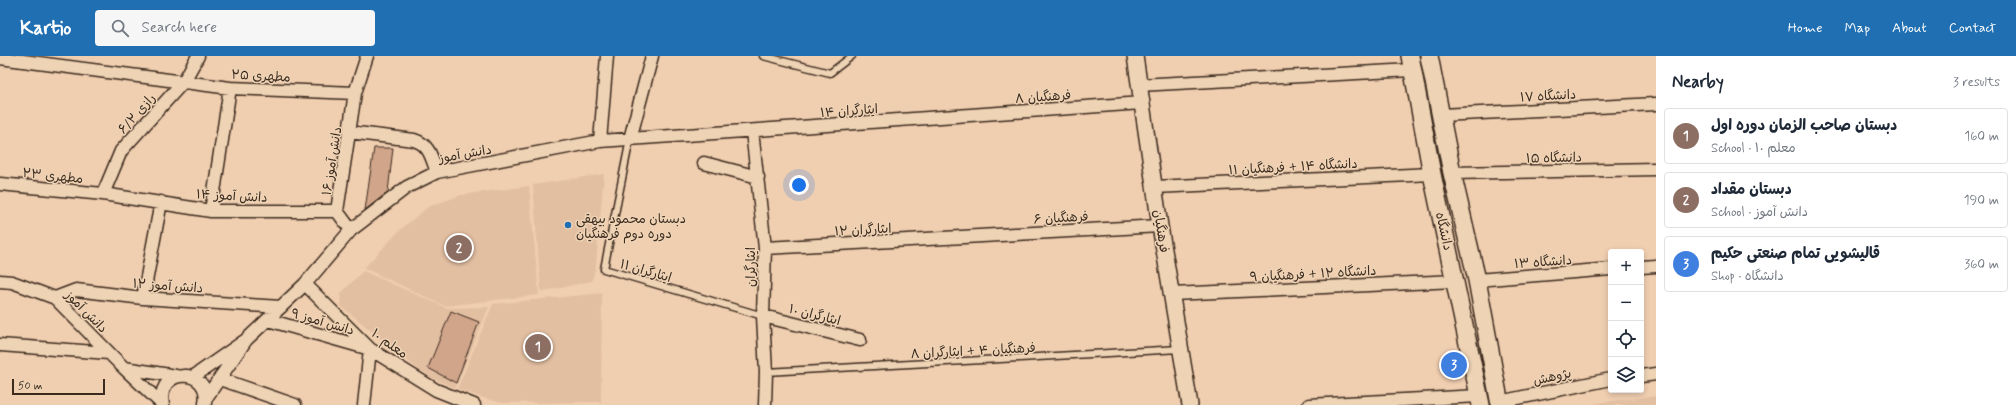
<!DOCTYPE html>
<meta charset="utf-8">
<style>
:root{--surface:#fff;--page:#f6f6f7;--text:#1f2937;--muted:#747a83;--line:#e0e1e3;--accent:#1f6fb2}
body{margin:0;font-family:Mynerve,"Playpen Sans Arabic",sans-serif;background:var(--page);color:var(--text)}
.controls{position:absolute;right:12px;bottom:12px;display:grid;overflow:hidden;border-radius:4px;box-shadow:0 2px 6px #0003}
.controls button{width:36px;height:36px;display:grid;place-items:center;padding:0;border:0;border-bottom:1px solid var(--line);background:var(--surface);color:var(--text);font:20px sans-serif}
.scale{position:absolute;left:12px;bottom:10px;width:93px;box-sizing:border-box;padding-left:4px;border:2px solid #3b2a1e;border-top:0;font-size:11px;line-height:14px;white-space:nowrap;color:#3b2a1e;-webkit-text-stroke:3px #eed3b5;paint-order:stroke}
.you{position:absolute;left:799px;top:129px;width:14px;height:14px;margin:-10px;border:3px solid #fff;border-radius:50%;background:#1a73e8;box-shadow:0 0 0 6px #1a73e833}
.badge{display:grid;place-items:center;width:26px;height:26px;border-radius:50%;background:var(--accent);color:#fff;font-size:13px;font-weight:700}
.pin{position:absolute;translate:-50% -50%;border:2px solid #fff;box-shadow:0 1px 4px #0006}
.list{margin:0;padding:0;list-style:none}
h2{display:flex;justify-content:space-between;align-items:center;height:52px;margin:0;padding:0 16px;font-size:17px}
h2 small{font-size:13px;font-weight:400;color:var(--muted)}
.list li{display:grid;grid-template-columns:26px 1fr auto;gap:12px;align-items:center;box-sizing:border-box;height:56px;margin:0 8px 8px;padding:0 8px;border:1px solid var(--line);border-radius:4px}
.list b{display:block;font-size:15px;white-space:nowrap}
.list p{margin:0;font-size:13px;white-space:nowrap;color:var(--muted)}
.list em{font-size:13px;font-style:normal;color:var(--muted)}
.icon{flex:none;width:22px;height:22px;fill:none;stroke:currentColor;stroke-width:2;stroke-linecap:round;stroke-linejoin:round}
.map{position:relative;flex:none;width:1656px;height:349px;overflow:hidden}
header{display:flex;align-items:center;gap:24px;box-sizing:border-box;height:56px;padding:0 20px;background:var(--accent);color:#fff}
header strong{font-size:19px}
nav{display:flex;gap:22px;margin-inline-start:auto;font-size:14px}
.search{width:280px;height:36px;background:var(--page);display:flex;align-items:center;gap:10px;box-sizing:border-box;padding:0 14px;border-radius:4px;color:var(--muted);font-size:15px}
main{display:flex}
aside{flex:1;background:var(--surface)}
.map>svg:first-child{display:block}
</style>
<header>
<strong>Kartio</strong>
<div class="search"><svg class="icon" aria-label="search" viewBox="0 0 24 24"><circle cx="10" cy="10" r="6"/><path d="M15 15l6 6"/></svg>Search here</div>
<nav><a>Home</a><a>Map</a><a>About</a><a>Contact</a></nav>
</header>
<main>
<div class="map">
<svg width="1656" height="349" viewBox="0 0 1656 349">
<rect width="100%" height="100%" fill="#f0ceb0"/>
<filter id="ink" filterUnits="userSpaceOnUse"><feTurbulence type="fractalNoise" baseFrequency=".025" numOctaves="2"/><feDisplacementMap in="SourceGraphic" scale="8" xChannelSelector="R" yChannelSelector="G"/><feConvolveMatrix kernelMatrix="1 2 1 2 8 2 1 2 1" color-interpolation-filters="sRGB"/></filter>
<g filter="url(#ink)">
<path fill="#e3bfa2" d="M 604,118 L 596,209 L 592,225 L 541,236 L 533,129 Z
M 529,130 L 539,239 L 445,250 L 364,212 L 401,173 L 428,151 L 461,139 Z
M 363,215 L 447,252 L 489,251 L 455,332 L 430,321 L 419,314 L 341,250 L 341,237 Z
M 602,237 L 601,346 L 502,347 L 480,341 L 457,333 L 493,248 Z
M 1656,340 L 1656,349 L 1591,349 L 1604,346 Z"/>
<path fill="#d0a58a" stroke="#3b2a1e" d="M 374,92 L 393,92 L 388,136 L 365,154 Z
M 451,255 L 479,266 L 456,327 L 428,312 Z"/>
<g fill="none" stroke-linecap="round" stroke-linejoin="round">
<defs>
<path id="service" d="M 763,0 L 830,17 L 852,0
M 630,83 L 604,213 L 763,260
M 766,316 L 1180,293"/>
<path id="minor" d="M 0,2 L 230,32 L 355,37
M 1139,29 L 1412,14
M 1441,59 L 1656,48
M 752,75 L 765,192 L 763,260 L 766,316 L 765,349
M 349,76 L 414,84 C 430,89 431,101 437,116
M 630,83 L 652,0
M 600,85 L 607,0
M 704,107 L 758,121
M 1452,117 L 1656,113
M 0,128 L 103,138 L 211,155 L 337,155
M 1155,131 L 1432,118
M 103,138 L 121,95 L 184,25 L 198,0
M 211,155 L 230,32
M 351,174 L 337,155 L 355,37 L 367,0
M 765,192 L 1160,170
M 1641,211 L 1656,210
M 1477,224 L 1611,213
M 0,225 L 12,226 L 55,242 L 124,312
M 305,228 L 370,293 L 436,334 L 474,349
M 1172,238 L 1456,225
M 55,242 L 76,234 L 143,242 L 281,251
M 143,242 L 161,146
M 763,260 L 860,284
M 268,264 L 370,293 L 364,349
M 246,284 L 305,228 L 351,174 L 407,131 L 437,116 L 600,85 L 1142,47
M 0,289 L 109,297
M 1641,320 L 1656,318
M 193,321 L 246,284 L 206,342
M 220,323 L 295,349
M 1499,346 L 1611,323
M 163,349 L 124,312 L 176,320
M 163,349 C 155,310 212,311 205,347
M 1309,349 L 1479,340"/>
<path id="tertiary" d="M 1135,0 L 1160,170 L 1190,349"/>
<path id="secondary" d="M 1410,0 L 1432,118 L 1481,349
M 1429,0 L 1452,117 L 1477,224 L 1500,349"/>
</defs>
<use href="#service" stroke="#3b2a1e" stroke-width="9"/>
<use href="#minor" stroke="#3b2a1e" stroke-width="15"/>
<use href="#tertiary" stroke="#3b2a1e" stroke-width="18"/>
<use href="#secondary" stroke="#3b2a1e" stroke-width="20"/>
<use href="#service" stroke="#eed3b5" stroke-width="6"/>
<use href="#minor" stroke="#eed3b5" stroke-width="12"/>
<use href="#tertiary" stroke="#eed3b5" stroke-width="15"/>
<use href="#secondary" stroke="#eed3b5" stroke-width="17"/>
</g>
</g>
<circle fill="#1f6fb2" stroke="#eed3b5" stroke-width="1.5" cx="568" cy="169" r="4"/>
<g text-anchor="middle" stroke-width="3" stroke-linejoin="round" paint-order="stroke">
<g font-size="13" fill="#3b2a1e" stroke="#eed3b5">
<text transform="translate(261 19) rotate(3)" y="5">مطهری ۲۵</text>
<text transform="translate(1548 39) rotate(-3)" y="5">دانشگاه ۱۷</text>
<text transform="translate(1043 40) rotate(-4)" y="5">فرهنگیان ۸</text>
<text transform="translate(849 54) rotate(-4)" y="5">ایثارگران ۱۴</text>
<text transform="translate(136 57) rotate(-48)" y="5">رازی ۶/۲</text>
<text transform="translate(465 97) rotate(-10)" y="5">دانش آموز</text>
<text transform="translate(1554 101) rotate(-1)" y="5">دانشگاه ۱۵</text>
<text transform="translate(331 105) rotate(-81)" y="5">دانش آموز ۱۶</text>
<text transform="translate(1293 110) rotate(-3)" y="5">دانشگاه ۱۴ + فرهنگیان ۱۱</text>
<text transform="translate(53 119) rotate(6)" y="5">مطهری ۲۳</text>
<text transform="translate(232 139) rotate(3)" y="5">دانش آموز ۱۴</text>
<text transform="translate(1061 161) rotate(-3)" y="5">فرهنگیان ۶</text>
<text transform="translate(863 173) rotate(-3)" y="5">ایثارگران ۱۲</text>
<text transform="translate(1162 175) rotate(81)" y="5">فرهنگیان</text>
<text transform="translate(1445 175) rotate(77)" y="5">دانشگاه</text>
<text transform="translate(1543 205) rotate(-4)" y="5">دانشگاه ۱۳</text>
<text transform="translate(750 211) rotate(-90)" y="5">ایثارگران</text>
<text transform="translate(646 214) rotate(16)" y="5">ایثارگران ۱۱</text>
<text transform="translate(1313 217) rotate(-3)" y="5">دانشگاه ۱۲ + فرهنگیان ۹</text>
<text transform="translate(168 229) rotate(4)" y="5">دانش آموز ۱۲</text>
<text transform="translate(87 255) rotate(45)" y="5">دانش آموز</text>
<text transform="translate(815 258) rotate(14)" y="5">ایثارگران ۱۰</text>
<text transform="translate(323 265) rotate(16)" y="5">دانش آموز ۹</text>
<text transform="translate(390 287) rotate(36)" y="5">معلم ۱۰</text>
<text transform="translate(973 294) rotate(-3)" y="5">فرهنگیان ۴ + ایثارگران ۸</text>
<text transform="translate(1552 320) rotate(-12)" y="5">پژوهش</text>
</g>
<g font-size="13" fill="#3b2a1e" stroke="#eed3b5" text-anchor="start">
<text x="576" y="167">دبستان محمود بیهقی<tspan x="576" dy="15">دوره دوم فرهنگیان</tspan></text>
</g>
</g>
</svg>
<div class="controls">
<button>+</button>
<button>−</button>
<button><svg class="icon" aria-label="locate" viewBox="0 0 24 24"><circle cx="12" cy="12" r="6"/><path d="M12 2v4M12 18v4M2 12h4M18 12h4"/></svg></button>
<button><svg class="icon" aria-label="layers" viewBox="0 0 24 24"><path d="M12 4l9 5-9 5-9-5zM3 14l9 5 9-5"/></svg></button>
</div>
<div class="scale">50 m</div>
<div class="you"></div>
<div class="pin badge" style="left:538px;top:291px;background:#8d6e63">1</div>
<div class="pin badge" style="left:459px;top:192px;background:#8d6e63">2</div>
<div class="pin badge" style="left:1454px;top:309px;background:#3f7fe0">3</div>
</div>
<aside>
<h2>Nearby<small>3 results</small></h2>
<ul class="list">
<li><span class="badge" style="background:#8d6e63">1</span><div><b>دبستان صاحب الزمان دوره اول</b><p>School · معلم ۱۰</p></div><em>160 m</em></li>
<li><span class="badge" style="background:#8d6e63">2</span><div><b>دبستان مقداد</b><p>School · دانش آموز</p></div><em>190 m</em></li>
<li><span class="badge" style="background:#3f7fe0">3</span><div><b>قالیشویی تمام صنعتی حکیم</b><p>Shop · دانشگاه</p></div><em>360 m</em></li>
</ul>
</aside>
</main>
